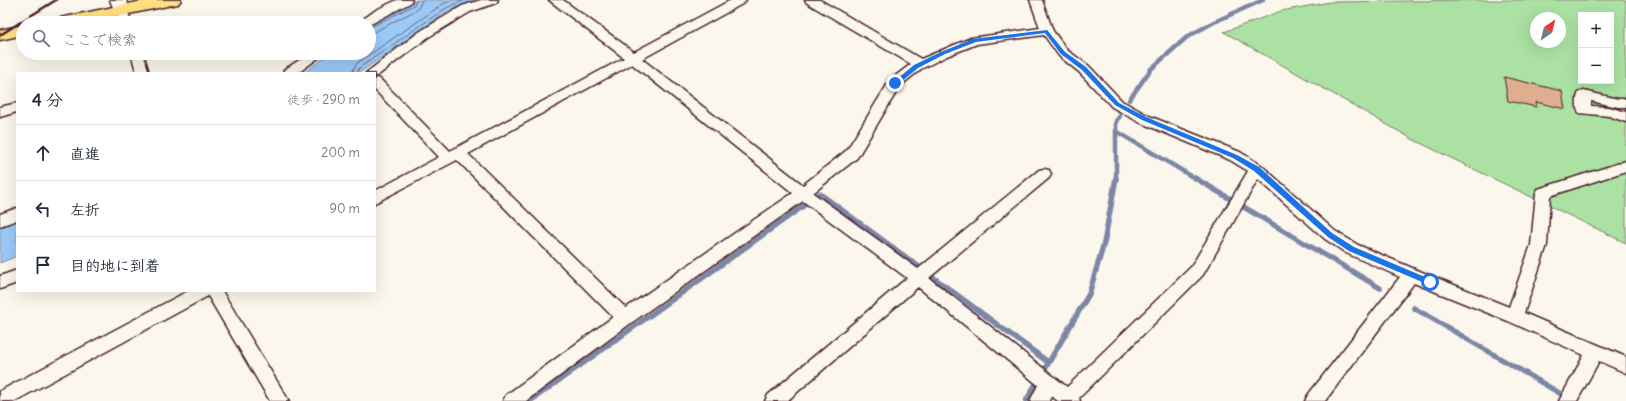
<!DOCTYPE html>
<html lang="ja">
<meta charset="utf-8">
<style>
:root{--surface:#fff;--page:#f2f2f3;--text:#1f2937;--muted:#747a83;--line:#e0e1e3}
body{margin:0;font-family:Delius,"Klee One",sans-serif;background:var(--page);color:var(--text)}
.controls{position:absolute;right:12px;top:12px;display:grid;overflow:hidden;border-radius:0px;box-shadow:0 4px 16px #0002}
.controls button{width:36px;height:36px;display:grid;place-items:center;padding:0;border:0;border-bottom:1px solid var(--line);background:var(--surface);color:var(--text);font:20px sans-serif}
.compass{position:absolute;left:1530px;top:12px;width:36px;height:36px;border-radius:50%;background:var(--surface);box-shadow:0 4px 16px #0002;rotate:35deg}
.stop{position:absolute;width:12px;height:12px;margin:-9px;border:3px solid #1a73e8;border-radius:50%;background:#fff}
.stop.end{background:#1a73e8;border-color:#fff;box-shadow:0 1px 4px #0008}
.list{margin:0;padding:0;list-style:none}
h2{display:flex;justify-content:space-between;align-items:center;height:52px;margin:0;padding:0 16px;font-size:17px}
h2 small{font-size:13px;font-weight:400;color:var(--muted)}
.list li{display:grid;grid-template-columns:26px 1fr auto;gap:12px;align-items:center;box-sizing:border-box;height:56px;padding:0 16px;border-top:1px solid var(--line)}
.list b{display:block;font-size:15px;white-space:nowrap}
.list em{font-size:13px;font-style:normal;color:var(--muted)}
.icon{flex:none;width:22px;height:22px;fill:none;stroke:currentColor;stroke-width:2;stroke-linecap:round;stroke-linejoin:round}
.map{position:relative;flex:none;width:1626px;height:401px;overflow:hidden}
.search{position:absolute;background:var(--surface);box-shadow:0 4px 16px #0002;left:16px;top:16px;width:360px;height:44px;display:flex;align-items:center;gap:10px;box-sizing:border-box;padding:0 14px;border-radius:22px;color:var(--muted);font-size:15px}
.panel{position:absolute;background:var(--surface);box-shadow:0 4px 16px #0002;left:16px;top:72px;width:360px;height:220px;border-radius:0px}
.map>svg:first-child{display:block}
</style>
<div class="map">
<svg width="1626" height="401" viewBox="0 0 1626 401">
<rect width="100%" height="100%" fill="#fbf7ec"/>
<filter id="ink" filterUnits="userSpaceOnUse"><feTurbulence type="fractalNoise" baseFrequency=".025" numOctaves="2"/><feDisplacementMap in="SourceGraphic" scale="8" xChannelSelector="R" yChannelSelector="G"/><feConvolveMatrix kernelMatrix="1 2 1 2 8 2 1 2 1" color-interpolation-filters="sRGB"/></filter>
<g filter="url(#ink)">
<path fill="#abe1a3" stroke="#7a8067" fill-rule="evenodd" d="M 1479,0 L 1626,0 L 1626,243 L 1414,140 L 1224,32 L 1281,11 L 1330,2 ZM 1581,15 L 1611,15 L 1611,81 L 1581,81 ZM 1536,18 L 1560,18 L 1560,42 L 1536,42 Z"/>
<path fill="#9bcaf7" stroke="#7b86a5" d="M 417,0 L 475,0 L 448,11 L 359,73 L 304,73 L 330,53 L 369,53 L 369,24 Z
M 17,221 L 17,256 L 0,263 L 0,228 Z"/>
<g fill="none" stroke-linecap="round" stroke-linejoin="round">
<path stroke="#6a637d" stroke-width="1" d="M 369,28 L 414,5 L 417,0
M 369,33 L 374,32 L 418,9 L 422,0
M 352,73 L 356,64 L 443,4 L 452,0
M 357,73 L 359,68 L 446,8 L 465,0"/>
<path stroke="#7b86a5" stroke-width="4.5" d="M 1129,100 L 1151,69 L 1187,37 L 1214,22 L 1263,0
M 1116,131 L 1196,179
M 1116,179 L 1116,121 L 1120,116"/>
<path stroke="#7b86a5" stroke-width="5.5" d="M 1195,178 L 1380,288
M 1414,308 L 1573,401
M 530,401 L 820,194 L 1048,362
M 1026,401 L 1089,294 L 1104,243 L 1116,178"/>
</g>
<path fill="#deae8f" stroke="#4a1f2b" d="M 1504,77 L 1562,91 L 1565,109 L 1536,102 L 1537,107 L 1508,101 Z"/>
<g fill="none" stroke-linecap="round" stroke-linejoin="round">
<defs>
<path id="street" d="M 397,0 L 412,0 L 410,3 L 369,25 L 369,23 L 358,23 L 376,10 Z
M 481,0 L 498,0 L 496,3 L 470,12 L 427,38 L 377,76 L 375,76 L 375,73 L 366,73 L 419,32 L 462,6 Z
M 549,0 L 563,0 L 634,52 L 731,0 L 746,0 L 744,3 L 642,59 L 803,185 L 847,150 L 890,80 L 911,64 L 807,3 L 805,0 L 820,0 L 921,59 L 971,38 L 1040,28 L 1030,0 L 1042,0 L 1053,31 L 1067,50 L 1089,66 L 1122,101 L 1149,116 L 1240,152 L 1261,165 L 1335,231 L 1358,245 L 1417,270 L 1509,307 L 1531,245 L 1536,193 L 1538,189 L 1626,161 L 1626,171 L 1550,196 L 1547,245 L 1524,313 L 1626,357 L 1626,373 L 1599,361 L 1577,401 L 1559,401 L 1584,355 L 1508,321 L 1414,283 L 1325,401 L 1305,401 L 1308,395 L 1400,277 L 1346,253 L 1325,239 L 1258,179 L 1203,275 L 1079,398 L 1080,401 L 1058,401 L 1051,396 L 1049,401 L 1030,401 L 1038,385 L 918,287 L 787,401 L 765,401 L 768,395 L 907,278 L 803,201 L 631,323 L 526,401 L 503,401 L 506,395 L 613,317 L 457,160 L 375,203 L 375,191 L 439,157 L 375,90 L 375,78 L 380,79 L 450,151 L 624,58 ZM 1044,35 L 1059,56 L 1079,72 L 1112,107 L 1139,122 L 1230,160 L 1248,171 L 1191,267 L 1067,387 L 929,278 L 1049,178 L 1051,174 L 1049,170 L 1044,169 L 1039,170 L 918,269 L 813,193 L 857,158 L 900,86 L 921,69 L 947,56 L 977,44 ZM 632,64 L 793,193 L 626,308 L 468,154 Z
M 122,7 L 126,8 L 132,23 L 120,23 L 116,11 L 118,8 Z
M 131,53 L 143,53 L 149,73 L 135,73 L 136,71 Z
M 310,53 L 325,53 L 298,73 L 283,73 L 284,70 Z
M 1584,91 L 1618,99 L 1626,99 L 1626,107 L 1618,107 L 1591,101 L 1591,106 L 1609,107 L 1626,112 L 1626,122 L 1609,116 L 1579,113 C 1576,108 1576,97 1579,92 Z
M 17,103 L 17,112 L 0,117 L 0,107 Z
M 17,208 L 17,220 L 0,226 L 0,214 Z
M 17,270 L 17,283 L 0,289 L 0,276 Z
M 188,291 L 222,291 L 289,401 L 270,401 L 208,296 L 15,401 L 0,401 L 0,391 Z"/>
<path id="secondary" d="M 110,0 L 126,0 L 130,11 L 128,15 L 122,16 L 116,15 Z"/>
<path id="primary" d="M 147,0 L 181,0 L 178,4 L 172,5 L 86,23 L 51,23 L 54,19 L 60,18 Z
M 23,25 L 23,35 L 0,40 L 0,30 Z"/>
</defs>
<use href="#street" stroke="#4a1f2b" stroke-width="3"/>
<use href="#secondary" stroke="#4a1f2b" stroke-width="3"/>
<use href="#primary" stroke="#4a1f2b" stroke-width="3"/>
<use href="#street" fill="#fbf7ec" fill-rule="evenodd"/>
<use href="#secondary" fill="#fbf7ec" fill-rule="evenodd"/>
<use href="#primary" fill="#fedf80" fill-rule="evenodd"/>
<path stroke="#4a1f2b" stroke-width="2.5" d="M 0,35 L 56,0"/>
</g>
</g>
<path fill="#1a73e8" d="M 1047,30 L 1065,52 L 1086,67 L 1119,103 L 1146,117 L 1237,155 L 1259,167 L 1332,233 L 1354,247 L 1432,280 L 1432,284 L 1427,284 L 1349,251 L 1328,237 L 1254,171 L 1233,158 L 1142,120 L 1115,105 L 1082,70 L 1061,54 L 1045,33 L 976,42 L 945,54 L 918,68 L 897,85 L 892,83 L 914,65 L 941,52 L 973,39 Z"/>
</svg>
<div class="controls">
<button>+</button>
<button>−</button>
</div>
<svg class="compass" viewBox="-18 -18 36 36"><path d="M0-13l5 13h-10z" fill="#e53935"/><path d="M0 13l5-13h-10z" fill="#747a83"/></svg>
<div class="stop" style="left:1430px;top:282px"></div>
<div class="stop end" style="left:895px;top:83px"></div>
<div class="search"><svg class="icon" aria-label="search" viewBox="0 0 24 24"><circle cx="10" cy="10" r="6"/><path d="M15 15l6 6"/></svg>ここで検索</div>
<section class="panel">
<h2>4 分<small>徒歩 · 290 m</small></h2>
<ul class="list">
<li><svg class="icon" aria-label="ahead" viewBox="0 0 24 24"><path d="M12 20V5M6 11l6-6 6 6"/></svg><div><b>直進</b></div><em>200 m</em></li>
<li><svg class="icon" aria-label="left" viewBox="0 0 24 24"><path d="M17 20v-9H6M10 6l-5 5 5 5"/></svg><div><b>左折</b></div><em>90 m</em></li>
<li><svg class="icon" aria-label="arrive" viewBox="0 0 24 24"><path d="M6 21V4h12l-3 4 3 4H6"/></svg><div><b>目的地に到着</b></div></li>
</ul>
</section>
</div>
